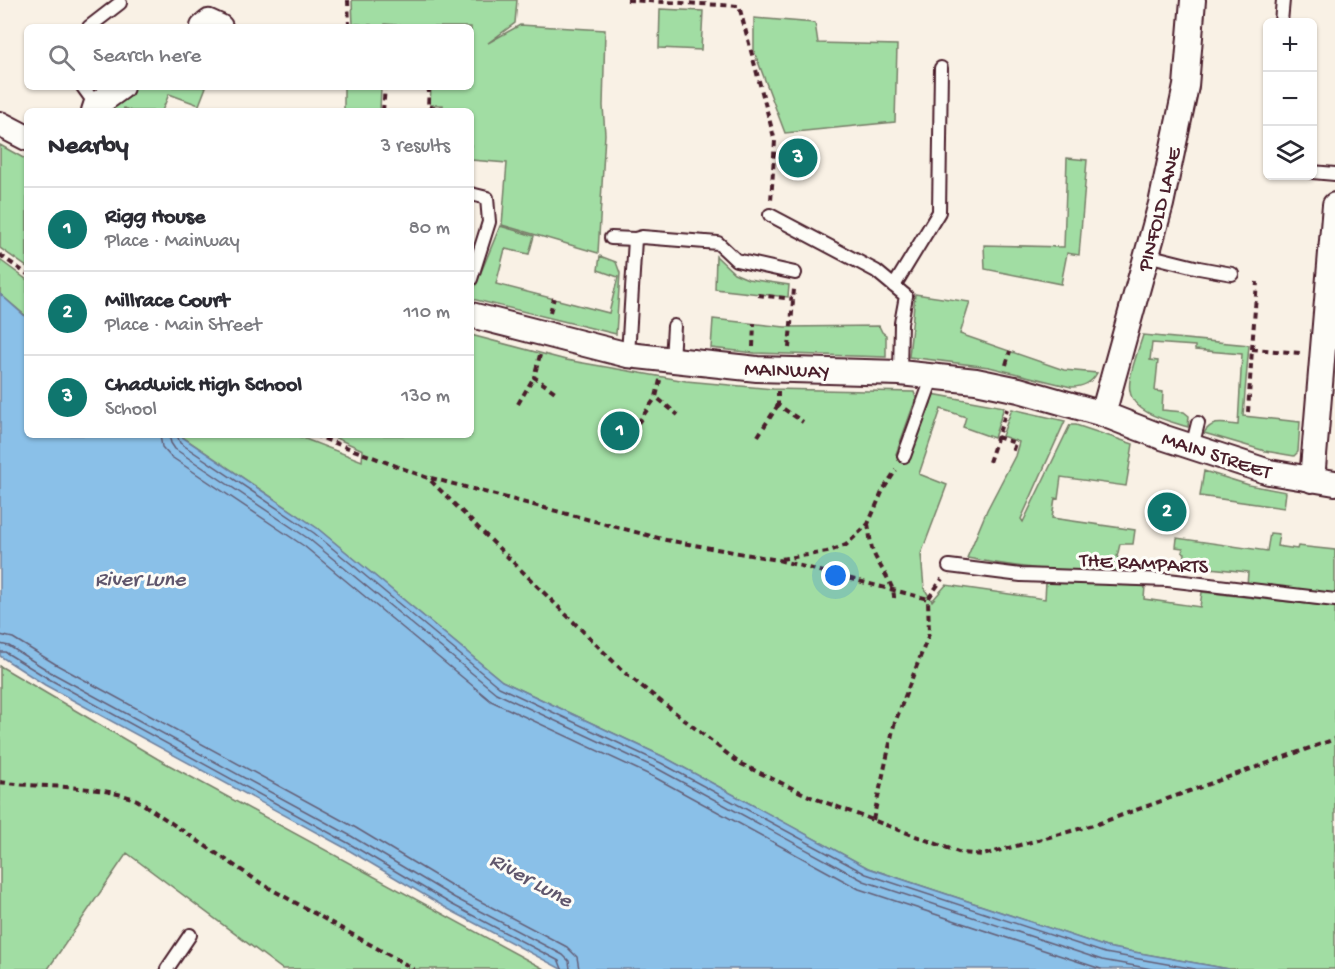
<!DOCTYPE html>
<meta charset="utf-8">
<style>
:root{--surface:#fff;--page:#f2f2f3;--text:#2b2b33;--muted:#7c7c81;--line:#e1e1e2;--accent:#0f766e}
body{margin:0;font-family:"Gochi Hand",sans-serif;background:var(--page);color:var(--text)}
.controls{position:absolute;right:18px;top:18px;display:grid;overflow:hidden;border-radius:9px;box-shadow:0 2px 4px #0004}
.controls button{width:54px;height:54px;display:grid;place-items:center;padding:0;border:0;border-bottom:2px solid var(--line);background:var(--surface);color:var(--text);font:30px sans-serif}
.you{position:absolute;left:836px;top:576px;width:21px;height:21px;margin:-15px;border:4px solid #fff;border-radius:50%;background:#1a73e8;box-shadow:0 0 0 9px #1a73e833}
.badge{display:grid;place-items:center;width:39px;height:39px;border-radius:50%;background:var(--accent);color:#fff;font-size:20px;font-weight:700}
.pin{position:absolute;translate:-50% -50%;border:3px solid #fff;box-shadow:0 2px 6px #0006}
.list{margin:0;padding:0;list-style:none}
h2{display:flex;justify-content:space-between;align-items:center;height:78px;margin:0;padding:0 24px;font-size:26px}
h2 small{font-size:20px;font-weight:400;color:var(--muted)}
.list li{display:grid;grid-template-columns:39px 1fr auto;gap:18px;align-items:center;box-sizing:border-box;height:84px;padding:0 24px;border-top:2px solid var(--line)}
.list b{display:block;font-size:22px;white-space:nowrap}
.list p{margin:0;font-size:20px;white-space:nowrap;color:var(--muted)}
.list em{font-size:20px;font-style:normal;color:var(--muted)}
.icon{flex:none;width:33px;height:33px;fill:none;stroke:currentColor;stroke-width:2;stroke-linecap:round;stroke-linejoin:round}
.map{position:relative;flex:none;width:1335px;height:969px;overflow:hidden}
.search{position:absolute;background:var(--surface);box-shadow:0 2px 4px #0004;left:24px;top:24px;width:450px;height:66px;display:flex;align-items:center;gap:15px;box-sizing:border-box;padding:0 21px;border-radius:9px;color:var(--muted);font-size:22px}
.panel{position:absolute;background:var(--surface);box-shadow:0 2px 4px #0004;left:24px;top:108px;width:450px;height:330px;border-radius:9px}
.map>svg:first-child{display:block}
</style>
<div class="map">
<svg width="1335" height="969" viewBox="0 0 1335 969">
<rect width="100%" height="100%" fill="#f9f1e5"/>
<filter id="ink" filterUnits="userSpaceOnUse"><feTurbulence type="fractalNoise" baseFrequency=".0167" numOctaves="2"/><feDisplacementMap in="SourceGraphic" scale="12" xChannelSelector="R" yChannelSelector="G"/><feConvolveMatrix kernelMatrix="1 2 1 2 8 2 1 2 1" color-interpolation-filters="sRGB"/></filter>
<g filter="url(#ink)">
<path fill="#a1dda3" stroke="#767e67" stroke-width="1.5" d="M 352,0 L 517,0 L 515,23 L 488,43 L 520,25 L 605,30 L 603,106 L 605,134 L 598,253 L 502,225 L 507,163 L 471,160 L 471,111 L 443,111 L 443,105 L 430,105 L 431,87 L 471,87 L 471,27 L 423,27 L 385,24 L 385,27 L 344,27 L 353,26 Z
M 660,9 L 703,11 L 701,50 L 659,48 Z
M 754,18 L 815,23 L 818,43 L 897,45 L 895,122 L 785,133 L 754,51 Z
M 136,87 L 206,87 L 199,105 L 169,94 L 162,111 L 131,111 L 124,108 L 123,111 L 107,111 L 114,102 Z
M 344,87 L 381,87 L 380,111 L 344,111 Z
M 0,145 L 27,160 L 27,267 L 0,248 Z
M 1067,158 L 1087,160 L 1079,255 L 1067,253 L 1061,284 L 985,269 L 984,245 L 1064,247 Z
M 500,226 L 534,236 L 529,254 L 505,249 L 496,284 L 609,313 L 618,277 L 598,270 L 600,256 L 616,262 L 620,273 L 616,334 L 472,299 L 472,294 Z
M 716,256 L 734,273 L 748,279 L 789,285 L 788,297 L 715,289 Z
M 0,260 L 27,280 L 27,317 L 0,294 Z
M 915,294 L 970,302 L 960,334 L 1064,370 L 1097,373 C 1091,384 1082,387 1071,387 L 989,367 L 909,357 Z
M 713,319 L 785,327 L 879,326 L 882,332 L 886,335 L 886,357 L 755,353 L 711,348 Z
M 471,335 L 566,360 L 686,381 L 773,389 L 914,392 L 916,398 L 896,454 L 909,458 L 931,403 L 932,394 L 1004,407 L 994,438 L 963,427 L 966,417 L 941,409 L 919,474 L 947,485 L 921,554 L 924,588 L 932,601 L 946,585 L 1045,599 L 1046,582 L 1145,586 L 1144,599 L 1200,607 L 1202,592 L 1335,607 L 1335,969 L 1229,969 L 1106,947 L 868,868 L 664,757 L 502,681 L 317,528 L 180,435 L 295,435 L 362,461 L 363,450 L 329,435 L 471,435 Z
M 1143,335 L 1249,345 L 1243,416 L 1300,422 L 1298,452 L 1294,456 L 1265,451 L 1204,433 C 1212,419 1225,424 1238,425 L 1242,354 L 1195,350 L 1195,346 L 1152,343 L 1150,360 L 1158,361 L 1155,391 L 1163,392 L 1162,410 L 1184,412 L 1189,416 L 1188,427 C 1170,421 1133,414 1130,391 C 1127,378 1139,349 1143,335 Z
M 1012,409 L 1065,421 L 1021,519 L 1023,522 L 1070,425 L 1076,425 L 1133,444 L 1126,486 L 1061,477 L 1058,499 L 1055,498 L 1052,518 L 1135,530 L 1133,544 L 1120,544 L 1117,557 L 1124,561 L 1123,575 C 1070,573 1019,568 967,558 L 987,510 L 1015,456 L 1019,442 L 1002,436 Z
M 1204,471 L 1249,485 L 1286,492 L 1284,508 L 1200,496 Z
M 1270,533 L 1279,534 L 1277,546 L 1297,549 L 1298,546 L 1335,550 L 1335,595 L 1247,586 L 1248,572 L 1190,566 L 1184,562 L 1185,553 L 1182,552 L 1183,548 L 1176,547 L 1177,538 L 1267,551 Z
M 0,666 L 158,759 L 544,969 L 282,969 L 127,853 L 48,969 L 0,969 Z"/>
<path fill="#8ac0e8" stroke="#70809c" stroke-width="1.5" d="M 0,294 L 27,318 L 27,435 L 179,435 L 317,528 L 502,681 L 664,757 L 868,868 L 1106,947 L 1229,969 L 561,969 L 448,909 L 345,848 L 45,685 L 0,656 Z"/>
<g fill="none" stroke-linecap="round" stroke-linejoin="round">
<path stroke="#645f77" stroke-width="1.5" d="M 160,435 L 162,447 L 170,456 L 304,546 L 491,701 L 654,777 L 859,889 L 1101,969
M 169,435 L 171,443 L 175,449 L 309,539 L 496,693 L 658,769 L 864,881 L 1102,960 L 1152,969
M 177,435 L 180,443 L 314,533 L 499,687 L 661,763 L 866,874 L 1105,953 L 1195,969
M 0,635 L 13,638 L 57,665 L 356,828 L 459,890 L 567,947 L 577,957 L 579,969
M 0,644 L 9,646 L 52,673 L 351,836 L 455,898 L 563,955 L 569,961 L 570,969
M 0,652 L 5,652 L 49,679 L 348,843 L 451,904 L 559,961 L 562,969"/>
<defs>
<path id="lane" d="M 1281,22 L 1283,0
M 89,27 L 120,3
M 83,87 L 96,105
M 1312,172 L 1335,174
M 471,194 L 487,198 L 489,222 L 471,279
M 770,215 L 876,271 L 906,296 L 901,323 L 900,373
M 611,238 L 635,239
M 1147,255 L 1199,268 L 1232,274
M 894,286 L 939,212 L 941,68
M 628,355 L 635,239 L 642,237 L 718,243 L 736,260 L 795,273
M 672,360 L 674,326
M 1192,447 L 1198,423
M 904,456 L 933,376
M 949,566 L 1021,575 L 1168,580 L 1335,600
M 167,969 L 190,935"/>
<path id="street" d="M 203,27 L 209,22 L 220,27
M 94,111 L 96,105 L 121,87
M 0,124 L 27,138
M 471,315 L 628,355 L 757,369 L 900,373 L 976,381 L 1019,390 L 1103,414 L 1162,437 L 1269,472 L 1335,483
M 1103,414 L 1161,204 L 1186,86 L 1193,0
M 1312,480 L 1335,205"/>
</defs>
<use href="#lane" stroke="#4a1f2b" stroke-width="16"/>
<use href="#street" stroke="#4a1f2b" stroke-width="28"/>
<path stroke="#4a1f2b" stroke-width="4" stroke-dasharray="6 4.5" stroke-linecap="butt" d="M 348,0 L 349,25 L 378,27
M 627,0 L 739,6 L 775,141 L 771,201
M 429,87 L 428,107 L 441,108 L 441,111
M 383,111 L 385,87
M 0,255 L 27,274
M 758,295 L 793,299
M 550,312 L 554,298
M 753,347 L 754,323
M 789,348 L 794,289
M 1252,349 L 1257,282
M 540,355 L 534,377 L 558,394
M 1006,365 L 1010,351
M 660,380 L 656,397 L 678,415
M 778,391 L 778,405 L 803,422
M 518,404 L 534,377
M 1248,412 L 1252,349 L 1301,353
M 638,423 L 656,397
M 314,435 L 428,478 L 625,673 L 739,763 L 811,797 L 961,853 L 983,855 L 1097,824 L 1335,739
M 758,436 L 778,405
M 997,437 L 1015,443 L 1012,453
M 989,462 L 1007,409
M 431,478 L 666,540 L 778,560 L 928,599
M 868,524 C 870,534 870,545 874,554 C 879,566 895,586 894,598
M 781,559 L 827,552 L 846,545 L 868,524 L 883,490 L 896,470
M 0,782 C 46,789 94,783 137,800 L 262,884 L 414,969
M 873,820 L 894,725 L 929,634 L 928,599 L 942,579"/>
<use href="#lane" stroke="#fdfcf7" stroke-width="12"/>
<use href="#street" stroke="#fdfcf7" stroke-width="24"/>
</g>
</g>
<g text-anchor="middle" stroke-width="6" stroke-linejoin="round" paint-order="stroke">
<g font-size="21" fill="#4a1f2b" stroke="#fdfcf7">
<text transform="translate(1158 209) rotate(-76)" y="7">PINFOLD LANE</text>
<text transform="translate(787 369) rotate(2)" y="7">MAINWAY</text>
<text transform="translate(1217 454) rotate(18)" y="7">MAIN STREET</text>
<text transform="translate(1144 562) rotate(3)" y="7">THE RAMPARTS</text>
</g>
<g font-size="22" font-style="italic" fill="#60576d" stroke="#fdfcf7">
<text x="140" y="585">River Lune</text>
<text transform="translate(532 878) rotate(29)" y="8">River Lune</text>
</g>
</g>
</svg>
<div class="controls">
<button>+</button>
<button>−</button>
<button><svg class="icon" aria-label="layers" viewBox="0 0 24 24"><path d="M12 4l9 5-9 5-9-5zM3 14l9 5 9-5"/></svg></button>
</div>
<div class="you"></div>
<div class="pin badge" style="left:620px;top:431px">1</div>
<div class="pin badge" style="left:1167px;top:512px">2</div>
<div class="pin badge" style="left:798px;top:158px">3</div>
<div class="search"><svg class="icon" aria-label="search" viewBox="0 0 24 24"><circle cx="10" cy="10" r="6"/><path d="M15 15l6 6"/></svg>Search here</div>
<section class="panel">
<h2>Nearby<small>3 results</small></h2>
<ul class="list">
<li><span class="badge">1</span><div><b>Rigg House</b><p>Place · Mainway</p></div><em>80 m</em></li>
<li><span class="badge">2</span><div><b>Millrace Court</b><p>Place · Main Street</p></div><em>110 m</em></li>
<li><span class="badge">3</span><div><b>Chadwick High School</b><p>School</p></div><em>130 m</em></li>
</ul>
</section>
</div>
